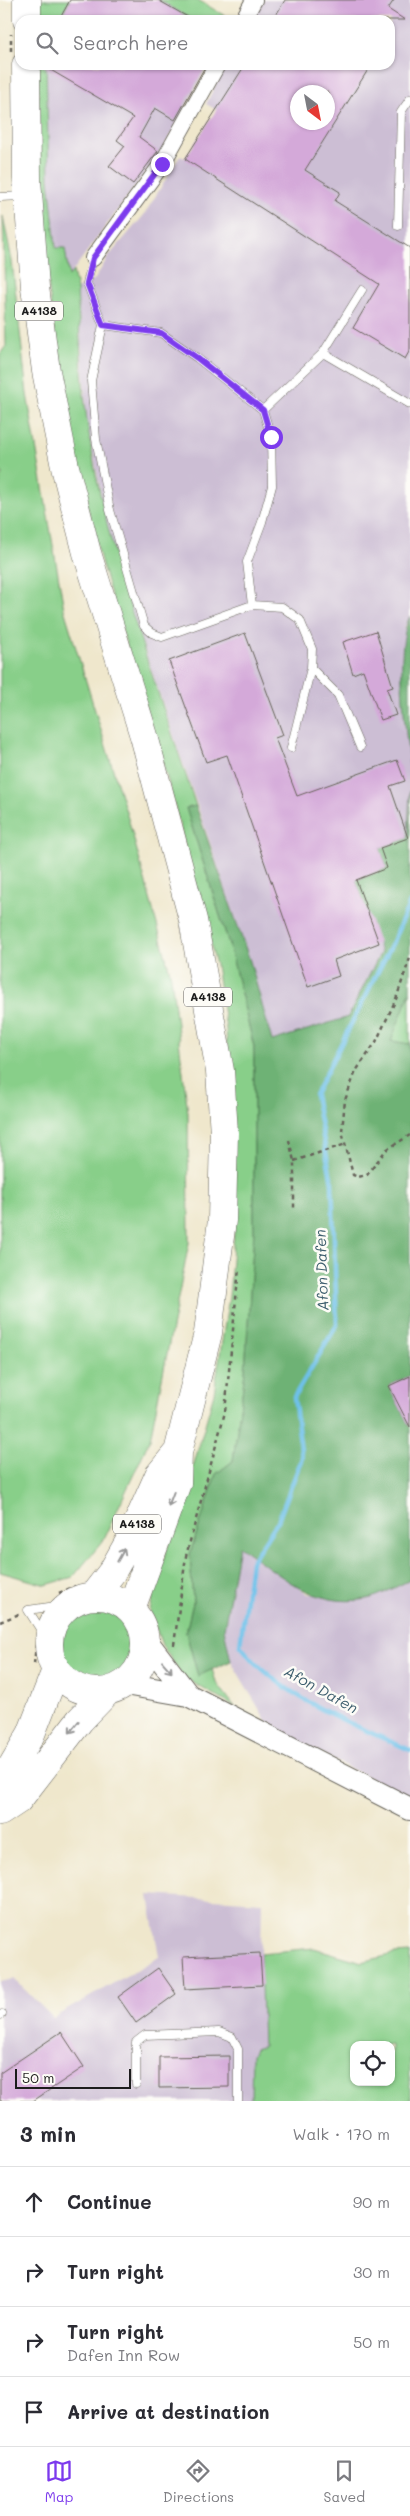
<!DOCTYPE html>
<meta charset="utf-8">
<style>
:root{--surface:#fff;--page:#f2f2f3;--text:#2b2b33;--muted:#7c7c81;--line:#e1e1e2;--accent:#7c3aed}
body{margin:0;font-family:Mali,sans-serif;background:var(--page);color:var(--text)}
.controls{position:absolute;right:15px;bottom:15px;display:grid;overflow:hidden;border-radius:10px;box-shadow:0 1px 4px #0004}
.controls button{width:45px;height:45px;display:grid;place-items:center;padding:0;border:0;border-bottom:1px solid var(--line);background:var(--surface);color:var(--text);font:25px sans-serif}
.compass{position:absolute;left:290px;top:85px;width:45px;height:45px;border-radius:50%;background:var(--surface);box-shadow:0 1px 4px #0004;rotate:148deg}
.scale{position:absolute;left:15px;bottom:12px;width:116px;box-sizing:border-box;padding-left:5px;border:2px solid #1c1c1c;border-top:0;font-size:14px;line-height:18px;white-space:nowrap;color:#1c1c1c;-webkit-text-stroke:4px #fdfcf7;paint-order:stroke}
.stop{position:absolute;width:15px;height:15px;margin:-11px;border:4px solid #7c3aed;border-radius:50%;background:#fff}
.stop.end{background:#7c3aed;border-color:#fff;box-shadow:0 1px 5px #0008}
.list{margin:0;padding:0;list-style:none}
h2{display:flex;justify-content:space-between;align-items:center;height:65px;margin:0;padding:0 20px;font-size:21px}
h2 small{font-size:16px;font-weight:400;color:var(--muted)}
.list li{display:grid;grid-template-columns:32px 1fr auto;gap:15px;align-items:center;box-sizing:border-box;height:70px;padding:0 20px;border-top:1px solid var(--line)}
.list b{display:block;font-size:19px;white-space:nowrap}
.list p{margin:0;font-size:16px;white-space:nowrap;color:var(--muted)}
.list em{font-size:16px;font-style:normal;color:var(--muted)}
.icon{flex:none;width:28px;height:28px;fill:none;stroke:currentColor;stroke-width:2;stroke-linecap:round;stroke-linejoin:round}
.map{position:relative;flex:none;width:410px;height:2101px;overflow:hidden}
.search{position:absolute;background:var(--surface);box-shadow:0 1px 4px #0004;left:15px;right:15px;top:15px;height:55px;display:flex;align-items:center;gap:12px;box-sizing:border-box;padding:0 18px;border-radius:15px;color:var(--muted);font-size:19px}
.sheet{height:345px;background:var(--surface)}
nav{display:flex;justify-content:space-around;align-items:center;box-sizing:border-box;height:70px;border-top:1px solid var(--line);background:var(--surface);font-size:14px;color:var(--muted)}
nav a{display:grid;justify-items:center;gap:2px}
nav .on{color:var(--accent)}
.map>svg:first-child{display:block}
</style>
<div class="map">
<svg width="410" height="2101" viewBox="0 0 410 2101">
<rect width="100%" height="100%" fill="#fdfcf7"/>
<filter id="ink" filterUnits="userSpaceOnUse"><feTurbulence type="fractalNoise" baseFrequency=".02" numOctaves="2"/><feDisplacementMap in="SourceGraphic" scale="10" xChannelSelector="R" yChannelSelector="G"/><feConvolveMatrix kernelMatrix="1 2 1 2 8 2 1 2 1" color-interpolation-filters="sRGB"/></filter>
<filter id="wash" filterUnits="userSpaceOnUse"><feTurbulence type="fractalNoise" baseFrequency=".0096" numOctaves="4" result="noise"/><feDisplacementMap in="SourceGraphic" scale="20" xChannelSelector="R" yChannelSelector="G"/><feGaussianBlur stdDeviation="1.12" result="paint"/><feColorMatrix in="noise" values="0 0 0 0 0 0 0 0 0 0 0 0 0 0 0 0 0 1.4 0 .05"/><feComposite in="paint" operator="in"/></filter>
<g filter="url(#wash)">
<rect width="100%" height="100%" fill="#efe7cc"/>
<path fill="#ccbed4" fill-rule="evenodd" d="M 264,0 L 410,0 L 410,616 L 405,627 L 410,773 L 408,838 L 387,868 L 379,943 L 381,952 L 348,1017 L 272,1042 L 250,961 L 125,592 L 104,511 L 87,421 L 77,289 L 95,279 L 108,257 L 144,215 L 180,156 L 185,158 L 210,120 L 217,110 L 206,104 L 225,65 L 390,65 L 390,20 L 251,20 ZM 298,92 L 328,92 L 328,122 L 298,122 Z
M 46,65 L 208,65 L 164,147 L 69,276 L 56,249 L 49,179 Z
M 239,1546 L 308,1594 L 368,1599 L 410,1580 L 410,1798 L 271,1729 L 231,1661 L 224,1629 Z
M 149,1895 L 262,1902 L 261,1953 L 314,1948 L 362,1962 L 394,1954 L 410,1953 L 410,2101 L 0,2101 L 0,1982 L 14,1979 L 53,2018 L 159,1957 ZM 354,2045 L 391,2045 L 391,2082 L 354,2082 Z"/>
<path fill="#88cf89" stroke="#527652" fill-rule="evenodd" d="M 40,0 L 70,0 L 60,18 L 62,20 L 39,20 Z
M 158,0 L 198,0 L 232,20 L 193,20 Z
M 38,65 L 46,65 L 49,179 L 56,248 L 65,248 L 69,276 L 73,271 L 77,289 C 80,333 81,377 87,421 C 105,553 155,679 196,806 L 186,808 L 229,944 L 254,1047 L 254,1231 L 245,1372 L 233,1461 L 216,1474 L 190,1554 L 193,1603 L 186,1632 L 198,1676 L 212,1669 L 216,1682 L 235,1707 L 183,1677 L 162,1645 L 150,1612 L 155,1586 L 188,1485 L 214,1393 L 229,1297 L 236,1208 L 226,1029 L 216,965 L 168,781 L 102,565 L 64,412 L 40,216 Z
M 3,216 L 12,261 L 27,394 L 64,609 L 130,825 L 171,976 L 188,1113 L 189,1243 L 150,1439 L 103,1541 L 73,1577 L 46,1585 L 0,1572 L 0,478 L 3,473 L 0,471 L 0,354 L 6,346 Z
M 410,992 L 410,1044 L 390,1041 L 409,995 Z
M62 1645a36 36 0 1 1 72 0a36 36 0 1 1-72 0Z
M 314,1948 L 362,1962 L 394,1954 L 410,1953 L 410,2101 L 251,2101 L 252,2055 L 255,2049 L 263,2046 L 260,1953 ZM 354,2045 L 391,2045 L 391,2082 L 354,2082 Z"/>
<path fill="#6eb275" stroke="#456748" d="M 410,616 L 410,773 C 407,732 393,652 410,616 Z
M 410,791 L 410,992 L 391,1041 L 410,1044 L 410,1376 L 389,1386 L 410,1427 L 410,1580 C 397,1586 381,1596 367,1599 C 313,1609 280,1574 239,1546 L 224,1629 L 231,1661 L 198,1676 L 186,1632 L 193,1603 L 190,1554 L 216,1474 L 233,1461 L 245,1372 L 254,1231 L 254,1047 L 229,944 L 186,808 L 196,806 L 250,961 L 272,1041 L 348,1017 L 381,952 L 356,880 L 387,868 L 380,848 L 408,838 Z"/>
<g fill="none" stroke-linecap="round" stroke-linejoin="round">
<path stroke="#6ec1ea" stroke-width="4.5" d="M 410,902 L 392,944 L 315,1095 L 332,1183 L 337,1325 L 294,1397 L 302,1458 L 278,1521 L 251,1562 L 240,1645 C 280,1697 351,1724 410,1750"/>
</g>
<g id="blocks">
<path fill="#d4a9d9" fill-rule="evenodd" d="M 70,0 L 158,0 L 193,20 L 59,20 Z
M 285,0 L 394,0 L 388,9 L 405,20 L 273,20 Z
M 42,65 L 206,65 L 175,120 L 155,108 L 139,137 L 158,151 L 133,184 L 109,166 L 125,146 L 117,140 L 133,118 Z
M 245,65 L 371,65 L 305,170 L 340,192 L 335,201 L 410,248 L 410,350 L 405,359 L 353,328 L 379,284 L 185,159 ZM 298,92 L 328,92 L 328,122 L 298,122 Z
M 376,631 L 393,687 L 387,689 L 396,715 L 381,720 L 363,670 L 353,674 L 343,642 Z
M 245,633 L 283,735 L 275,738 L 297,796 L 397,760 L 405,781 L 390,786 L 408,838 L 380,848 L 387,868 L 356,880 L 379,943 L 334,960 L 339,976 L 308,987 L 227,755 L 206,762 L 169,661 Z
M 410,1376 L 410,1427 L 389,1386 Z
M 260,1953 L 262,1985 L 185,1989 L 183,1957 Z
M 158,1968 L 176,1994 L 136,2023 L 118,1997 Z
M 61,2032 L 84,2067 L 33,2101 L 0,2101 L 0,2073 Z
M 229,2056 L 229,2087 L 159,2088 L 159,2057 Z"/>
</g>
</g>
<g filter="url(#ink)">
<use href="#blocks" fill-opacity="0" stroke="#66635a" stroke-width="1"/>
<g fill="none" stroke-linecap="round" stroke-linejoin="round">
<defs>
<path id="lane" d="M 0,197 L 23,196
M 398,226 L 401,112 L 410,99
M 93,258 L 87,283 L 103,325 L 91,381 L 96,439 L 110,510 L 144,626 L 152,633 L 162,637 L 252,605 L 282,607 L 300,620 L 312,649 L 311,668 L 291,748
M 103,325 L 161,333 L 197,358 L 263,410 L 271,437 L 272,486 L 262,522 L 247,562 L 252,605
M 323,353 L 410,404
M 263,410 L 323,353 L 362,290
M 311,668 L 338,695 L 360,747
M 49,1643 L 28,1610 L 70,1604
M 0,2015 L 2,2014
M 136,2084 L 136,2042 L 145,2035 L 219,2032 L 232,2037 L 238,2049 L 238,2101"/>
<path id="street" d="M 243,20 L 254,0
M 93,258 L 162,164 L 217,65"/>
<path id="secondary" d="M 146,1640 L 188,1695
M 125,1684 L 188,1695 L 410,1809"/>
<path id="highway" d="M 27,20 L 27,0
M 26,65 L 27,179 L 35,287 L 46,371 L 65,467 L 87,553 L 144,736 L 193,920 L 220,1071 L 224,1133 L 222,1220 L 208,1333 L 178,1452 L 177,1483 L 131,1609
M 94,1595 L 112,1572 L 130,1540 L 159,1475 L 178,1452
M49 1644a48 48 0 1 1 96 0a48 48 0 1 1-96 0Z
M 0,1787 L 31,1734 L 56,1670
M 0,1812 L 18,1800 L 80,1720 L 107,1692"/>
</defs>
<use href="#lane" stroke="#66635a" stroke-width="9"/>
<use href="#street" stroke="#66635a" stroke-width="18"/>
<use href="#secondary" stroke="#66635a" stroke-width="24"/>
<use href="#highway" stroke="#66635a" stroke-width="29"/>
<path stroke="#66635a" stroke-width="2.5" stroke-dasharray="4 4" stroke-linecap="butt" d="M 11,51 L 11,34
M 410,958 L 396,999 L 376,1042 L 356,1071 L 345,1100 L 342,1131 L 353,1175 L 358,1177 L 367,1175 L 386,1150 L 410,1135
M 289,1140 L 294,1161 L 294,1209
M 294,1161 L 346,1144
M 59,1593 L 75,1586
M 0,1622 L 19,1614
M 174,1645 L 186,1556 L 225,1412 L 239,1268
M 34,1664 L 36,1645"/>
<use href="#lane" stroke="#fff" stroke-width="8"/>
<use href="#street" stroke="#fff" stroke-width="16"/>
<use href="#secondary" stroke="#fff" stroke-width="22"/>
<use href="#highway" stroke="#fff" stroke-width="28"/>
</g>
<defs><path id="oneway-shaft" d="M-6 0H5M1.5-3L5.5 0L1.5 3" fill="none" stroke-width="1.6" stroke-linecap="round" stroke-linejoin="round" transform="scale(1.25)"/></defs>
<g stroke="#999">
<use href="#oneway-shaft" transform="translate(171 1499) rotate(111)"/>
<use href="#oneway-shaft" transform="translate(121 1555) rotate(-61)"/>
<use href="#oneway-shaft" transform="translate(167 1667) rotate(49)"/>
<use href="#oneway-shaft" transform="translate(74 1727) rotate(128)"/>
</g>
</g>
<g fill="none" stroke-linecap="round" stroke-linejoin="round" filter="url(#ink)">
<path stroke="#7c3aed" stroke-width="6" d="M 162,164 L 93,258 L 87,283 L 103,325 L 161,333 L 197,358 L 263,410 L 271,437"/>
</g>
<g text-anchor="middle" stroke-width="5" stroke-linejoin="round" paint-order="stroke">
<g fill="#fdfcf7" stroke="#605f5e" stroke-width="1">
<rect x="15" y="301.5" width="48" height="19" rx="4"/>
<rect x="184" y="987.5" width="48" height="19" rx="4"/>
<rect x="113" y="1514.5" width="48" height="19" rx="4"/>
</g>
<g font-size="12" font-weight="bold" fill="#1c1c1c">
<text x="39" y="315">A4138</text>
<text x="208" y="1001">A4138</text>
<text x="137" y="1528">A4138</text>
</g>
<g font-size="15" font-style="italic" fill="#3d5e6e" stroke="#fdfcf7">
<text transform="translate(322 1270) rotate(-92)" y="5">Afon Dafen</text>
<text transform="translate(321 1690) rotate(29)" y="5">Afon Dafen</text>
</g>
</g>
</svg>
<div class="controls">
<button><svg class="icon" aria-label="locate" viewBox="0 0 24 24"><circle cx="12" cy="12" r="6"/><path d="M12 2v4M12 18v4M2 12h4M18 12h4"/></svg></button>
</div>
<svg class="compass" viewBox="-18 -18 36 36"><path d="M0-13l5 13h-10z" fill="#e53935"/><path d="M0 13l5-13h-10z" fill="#7c7c81"/></svg>
<div class="scale">50 m</div>
<div class="stop" style="left:271px;top:437px"></div>
<div class="stop end" style="left:162px;top:164px"></div>
<div class="search"><svg class="icon" aria-label="search" viewBox="0 0 24 24"><circle cx="10" cy="10" r="6"/><path d="M15 15l6 6"/></svg>Search here</div>
</div>
<section class="sheet">
<h2>3 min<small>Walk · 170 m</small></h2>
<ul class="list">
<li><svg class="icon" aria-label="ahead" viewBox="0 0 24 24"><path d="M12 20V5M6 11l6-6 6 6"/></svg><div><b>Continue</b></div><em>90 m</em></li>
<li><svg class="icon" aria-label="right" viewBox="0 0 24 24"><path d="M7 20v-9h11M14 6l5 5-5 5"/></svg><div><b>Turn right</b></div><em>30 m</em></li>
<li><svg class="icon" aria-label="right" viewBox="0 0 24 24"><path d="M7 20v-9h11M14 6l5 5-5 5"/></svg><div><b>Turn right</b><p>Dafen Inn Row</p></div><em>50 m</em></li>
<li><svg class="icon" aria-label="arrive" viewBox="0 0 24 24"><path d="M6 21V4h12l-3 4 3 4H6"/></svg><div><b>Arrive at destination</b></div></li>
</ul>
</section>
<nav>
<a class="on"><svg class="icon" aria-label="map" viewBox="0 0 24 24"><path d="M3 6l6-2 6 2 6-2v14l-6 2-6-2-6 2zM9 4v14M15 6v14"/></svg>Map</a>
<a><svg class="icon" aria-label="directions" viewBox="0 0 24 24"><path d="M12 3l9 9-9 9-9-9zM9 14v-3h6M13 9l2 2-2 2"/></svg>Directions</a>
<a><svg class="icon" aria-label="saved" viewBox="0 0 24 24"><path d="M7 4h10v16l-5-4-5 4z"/></svg>Saved</a>
</nav>
